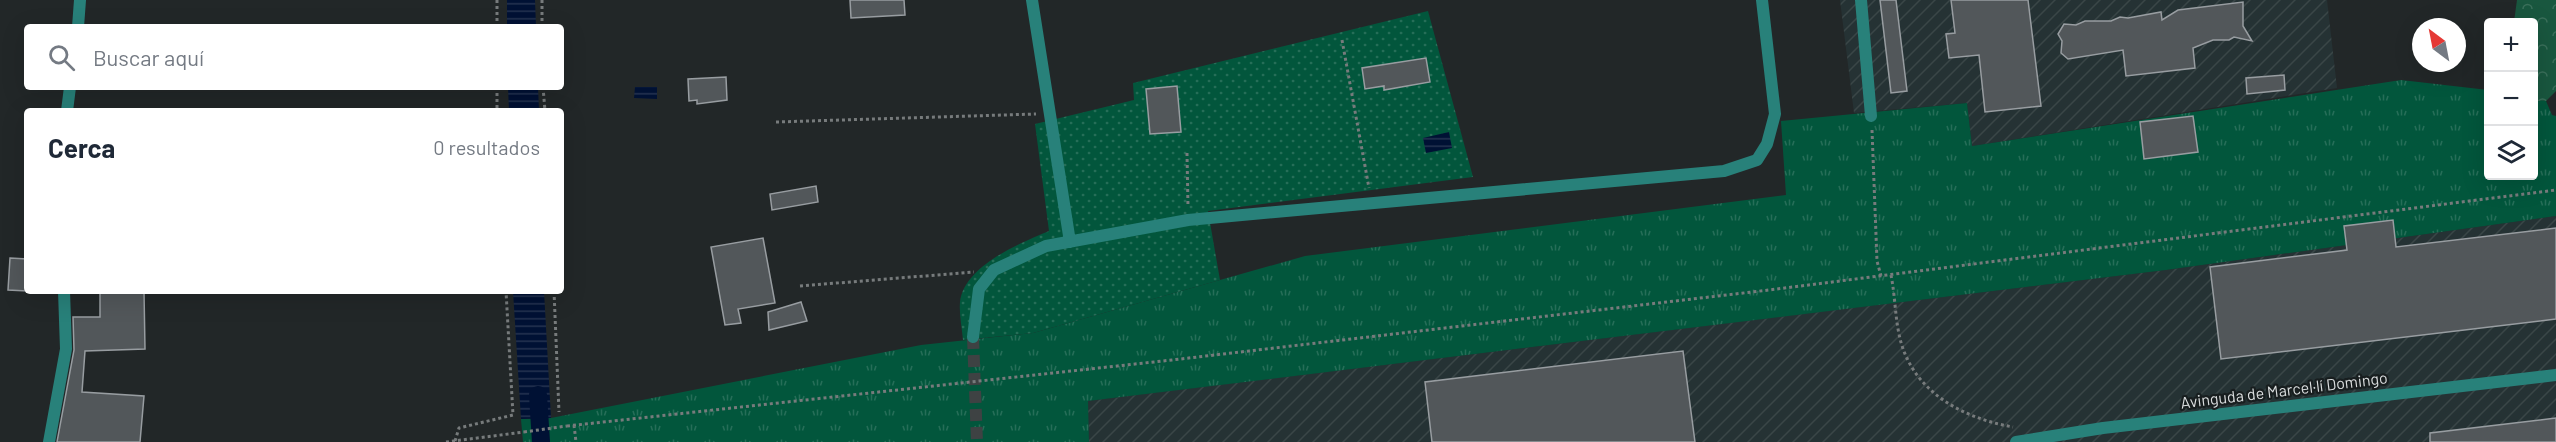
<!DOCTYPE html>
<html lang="es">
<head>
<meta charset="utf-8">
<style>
	:root { --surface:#fff; --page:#f6f6f7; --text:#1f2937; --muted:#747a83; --line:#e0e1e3 }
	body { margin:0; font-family:Barlow,sans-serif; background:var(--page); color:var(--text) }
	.controls { position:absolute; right:18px; top:18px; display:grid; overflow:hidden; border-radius:6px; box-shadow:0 6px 24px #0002 }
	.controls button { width:54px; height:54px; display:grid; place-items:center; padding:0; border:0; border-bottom:2px solid var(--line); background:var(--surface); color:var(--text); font:30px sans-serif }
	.compass { position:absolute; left:2412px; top:18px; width:54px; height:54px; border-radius:50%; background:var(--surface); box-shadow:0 6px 24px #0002; rotate:328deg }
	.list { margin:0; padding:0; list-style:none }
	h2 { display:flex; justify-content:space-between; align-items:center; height:78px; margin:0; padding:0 24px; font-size:26px }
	h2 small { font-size:20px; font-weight:400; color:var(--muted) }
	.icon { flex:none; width:33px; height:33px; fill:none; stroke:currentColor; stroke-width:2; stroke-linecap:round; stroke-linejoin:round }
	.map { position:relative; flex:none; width:2556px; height:442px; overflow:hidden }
	.search { position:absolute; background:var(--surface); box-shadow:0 6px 24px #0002; left:24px; top:24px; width:540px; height:66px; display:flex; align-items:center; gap:15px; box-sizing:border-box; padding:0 21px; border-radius:6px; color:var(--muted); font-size:22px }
	.panel { position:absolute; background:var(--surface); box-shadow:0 6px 24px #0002; left:24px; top:108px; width:540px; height:186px; border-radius:6px }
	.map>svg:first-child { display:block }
	.industrial { fill:url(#industrial-furrows) }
	.grass { fill:url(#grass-tufts) }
	.forest { fill:url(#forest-crowns) }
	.garden { fill:url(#garden-dots) }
	.water { fill:url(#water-rules) }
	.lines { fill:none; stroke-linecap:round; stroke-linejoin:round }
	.canal { stroke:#001134; stroke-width:18 }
	.building { fill:#52575a; stroke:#989da1; stroke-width:1.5 }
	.minor-tunnel { stroke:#3e4243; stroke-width:12; stroke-dasharray:12 6; stroke-linecap:butt }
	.path { stroke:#777b7c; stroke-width:3; stroke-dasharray:3 3; stroke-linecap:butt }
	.minor { stroke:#28817a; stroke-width:12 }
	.path-bridge { stroke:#777b7c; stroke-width:3; stroke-dasharray:3 3; stroke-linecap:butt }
	.labels { text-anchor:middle; stroke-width:4.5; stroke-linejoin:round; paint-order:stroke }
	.street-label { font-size:16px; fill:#dbdedf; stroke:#181e1f }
</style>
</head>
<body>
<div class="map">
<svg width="2556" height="442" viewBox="0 0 2556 442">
	<defs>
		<pattern id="industrial-furrows" width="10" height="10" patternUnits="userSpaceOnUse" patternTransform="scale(1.5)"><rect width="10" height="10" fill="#253234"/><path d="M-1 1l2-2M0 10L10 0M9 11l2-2" fill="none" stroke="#3a4647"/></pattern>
		<pattern id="grass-tufts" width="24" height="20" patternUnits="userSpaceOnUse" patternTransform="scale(1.5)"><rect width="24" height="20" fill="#02563c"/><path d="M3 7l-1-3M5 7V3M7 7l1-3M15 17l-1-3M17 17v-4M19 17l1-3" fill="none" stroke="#266e58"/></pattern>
		<pattern id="forest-crowns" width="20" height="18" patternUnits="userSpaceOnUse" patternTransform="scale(1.5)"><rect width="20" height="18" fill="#19573f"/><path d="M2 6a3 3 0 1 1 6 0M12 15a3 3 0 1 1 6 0" fill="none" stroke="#3a6f5a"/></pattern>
		<pattern id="garden-dots" width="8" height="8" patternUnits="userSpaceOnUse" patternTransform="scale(1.5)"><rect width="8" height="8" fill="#02563c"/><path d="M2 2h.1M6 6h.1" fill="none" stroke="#266e58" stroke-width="1.8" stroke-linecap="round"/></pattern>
		<pattern id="water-rules" width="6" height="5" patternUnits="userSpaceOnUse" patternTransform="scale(1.5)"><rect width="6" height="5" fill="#001134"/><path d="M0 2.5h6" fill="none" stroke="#253351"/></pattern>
	</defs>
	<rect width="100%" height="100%" fill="#222728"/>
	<!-- industrial -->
	<path class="industrial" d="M1840,0H2327L2337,88L1972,146L1967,103L1854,113Z
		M2556,216V442H1089L1087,401L2166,270Z"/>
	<!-- grass -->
	<path class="grass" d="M2401,80L2488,90V176H2534V101H2546L2552,115L2556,116V216L2166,270L1088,401L1089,442H523L521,419L551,418L921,345L1033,333L1305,256L1786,195L1781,121L1967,103L1972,146Z"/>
	<!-- forest -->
	<path class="forest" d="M2517,0H2556V91L2546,101H2534V22H2514Z"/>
	<!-- garden -->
	<path class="garden" d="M1428,11L1473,177L1208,211L1220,280L1033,333L963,340C962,328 959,315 960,302C964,266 1020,243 1049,231L1035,124L1134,100L1133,83Z"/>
	<!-- water -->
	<path class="water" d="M507,0H535L536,27H507Z
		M508,87H538L539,111H509Z
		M635,87H657V99L634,98Z
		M1449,132L1452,148L1426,153L1423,138Z
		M513,291H544L551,418L521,419Z"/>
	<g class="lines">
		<!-- canal -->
		<path class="canal" d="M538,395L541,442"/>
	</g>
	<!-- building -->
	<path class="building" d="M850,0H904L905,15L851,18Z
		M1880,0H1896L1907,91L1891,93Z
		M1951,0H2028L2041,106L1985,112L1979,55L1949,58L1946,34L1955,33Z
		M2243,2V26L2252,41L2234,37L2229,40H2213L2193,48L2195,68L2126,76L2123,50L2068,59L2061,53L2062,41L2058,34L2064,24L2076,25L2085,21H2111L2120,17L2128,18L2161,12L2162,20L2178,10Z
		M1426,58L1430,82L1384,90V86L1365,89L1362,68Z
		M2284,75L2285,90L2247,94L2246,78Z
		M726,77L727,100L697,104V100L689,101L688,79Z
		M1177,86L1181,132L1150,134L1146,89Z
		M2193,116L2198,152L2144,159L2140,122Z
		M816,186L818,202L772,210L770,194Z
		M2393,220L2396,247L2556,228V319L2221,359L2210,267L2347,250L2344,226Z
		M763,238L775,303L738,309L741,323L725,325L711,247Z
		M10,258L27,259V291L8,290Z
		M100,291H144L145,349L85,351L82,392L144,396L140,442H57L74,350L73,317H100Z
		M801,302L807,321L769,330L768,312Z
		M1683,351L1695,442H1432L1425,382Z
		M2556,418V442H2430V433Z"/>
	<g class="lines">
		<!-- minor-tunnel -->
		<path class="minor-tunnel" d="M973,337L977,442"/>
		<!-- path -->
		<path class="path" d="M497,0V27
			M542,0V27
			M1342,40L1369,188
			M497,87V111
			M543,87L545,111
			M776,122L1036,114
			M1872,130L1877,261L1881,276
			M1187,153L1188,207
			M1891,275C1895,295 1895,315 1899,334C1910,390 1961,418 2013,427
			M800,286L974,272
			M554,291L559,412
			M574,425L576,442
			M567,426L1172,360L1769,290L2556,190
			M455,441L459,428L513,415L506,291
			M446,442L524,432"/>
		<!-- minor -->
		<path class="minor" d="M1032,0L1070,242
			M1861,0L1871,116
			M78,27L80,0
			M67,111L70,87
			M973,337L979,289L994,270L1046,246L1188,220L1724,171L1757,160L1767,144L1775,114L1762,0
			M49,442L66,349L64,291
			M2016,442L2103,428L2556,375"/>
		<!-- path-bridge -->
		<path class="path-bridge" d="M524,432L567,426"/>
	</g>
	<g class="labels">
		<!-- street labels -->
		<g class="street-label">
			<text transform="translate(2284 390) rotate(-7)" y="6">Avinguda de Marcel·lí Domingo</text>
		</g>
	</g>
</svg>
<div class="controls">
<button>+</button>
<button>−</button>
<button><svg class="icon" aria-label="layers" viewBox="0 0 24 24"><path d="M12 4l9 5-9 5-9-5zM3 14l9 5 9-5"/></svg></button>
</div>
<svg class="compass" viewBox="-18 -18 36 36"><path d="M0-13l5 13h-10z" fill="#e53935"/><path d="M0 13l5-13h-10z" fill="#747a83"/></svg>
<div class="search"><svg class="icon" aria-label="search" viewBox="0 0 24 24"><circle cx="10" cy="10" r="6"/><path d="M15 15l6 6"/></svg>Buscar aquí</div>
<section class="panel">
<h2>Cerca<small>0 resultados</small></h2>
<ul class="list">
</ul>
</section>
</div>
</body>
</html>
